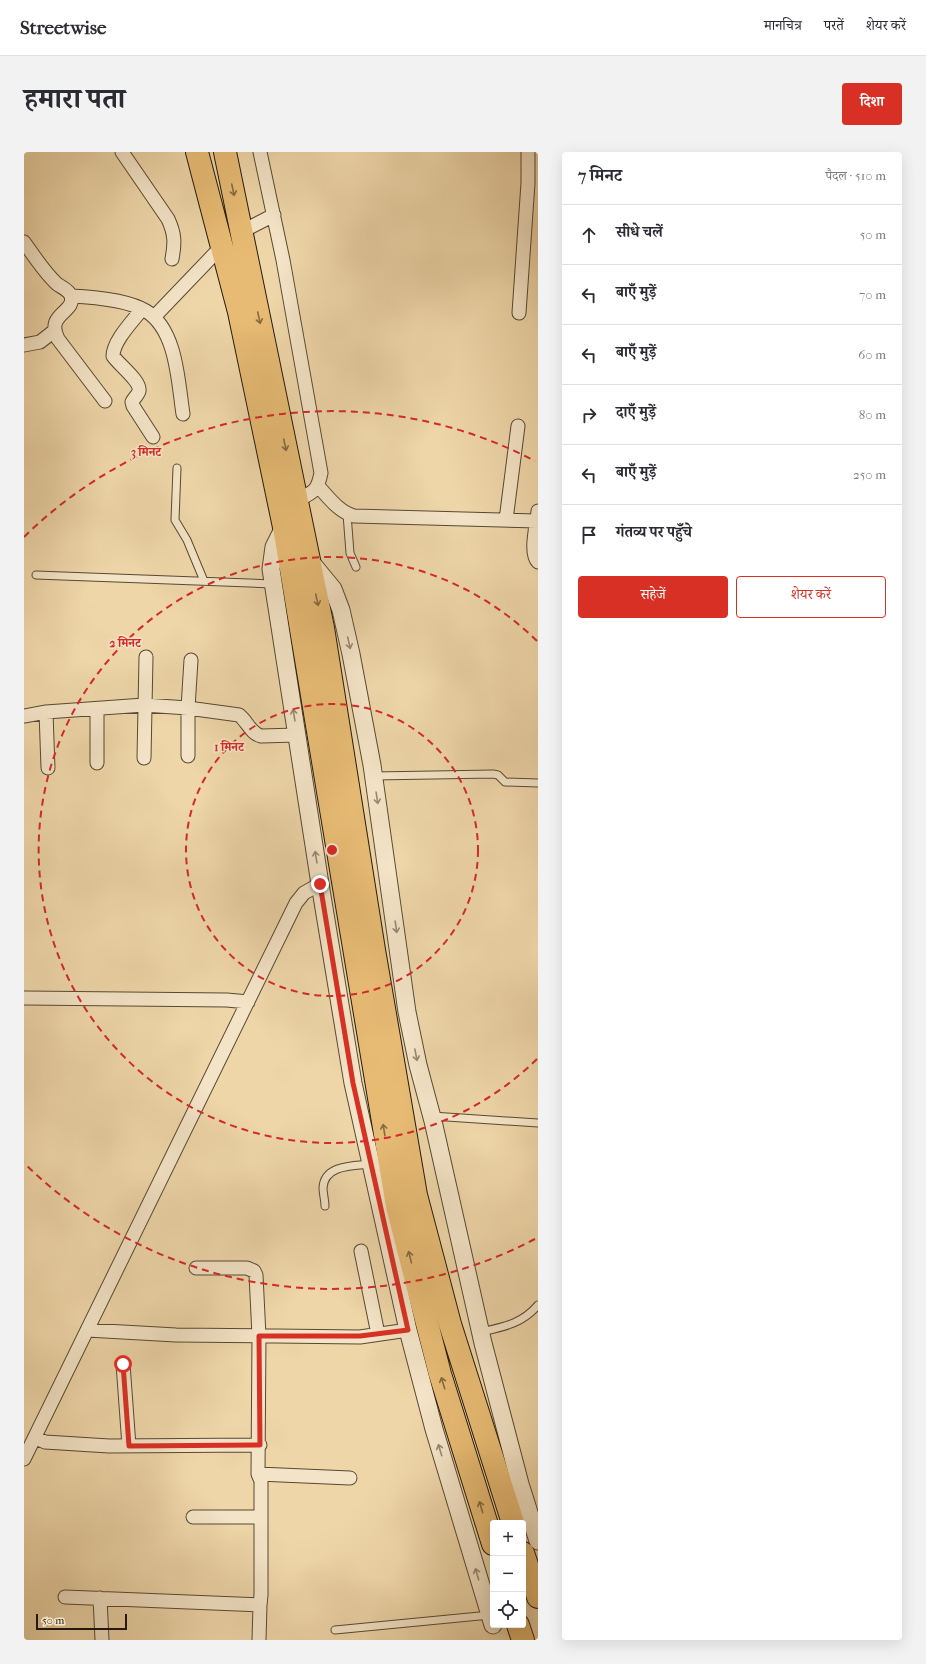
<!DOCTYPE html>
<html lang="hi">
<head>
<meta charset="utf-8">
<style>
	:root { --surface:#fff; --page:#f2f2f3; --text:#2b2b33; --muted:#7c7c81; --line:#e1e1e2; --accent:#d93025 }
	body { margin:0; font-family:"IM FELL French Canon","Noto Serif Devanagari",serif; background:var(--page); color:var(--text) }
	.controls { position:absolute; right:12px; bottom:12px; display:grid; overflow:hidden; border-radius:4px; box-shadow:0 4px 16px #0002 }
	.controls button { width:36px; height:36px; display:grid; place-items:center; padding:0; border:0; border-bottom:1px solid var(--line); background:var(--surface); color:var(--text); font:20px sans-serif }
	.scale { position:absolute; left:12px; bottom:10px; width:91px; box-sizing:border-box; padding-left:4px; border:2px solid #251a0b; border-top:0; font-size:11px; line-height:14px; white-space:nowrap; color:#251a0b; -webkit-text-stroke:3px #f4e4c7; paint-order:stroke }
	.stop { position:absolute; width:12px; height:12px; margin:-9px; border:3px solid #d93025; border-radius:50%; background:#fff }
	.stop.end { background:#d93025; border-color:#fff; box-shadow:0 1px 4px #0008 }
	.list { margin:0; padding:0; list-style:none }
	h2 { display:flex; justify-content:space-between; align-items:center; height:52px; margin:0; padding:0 16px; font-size:17px }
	h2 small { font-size:13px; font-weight:400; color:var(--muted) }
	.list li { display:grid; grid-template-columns:26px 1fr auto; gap:12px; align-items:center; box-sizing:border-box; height:60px; padding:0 16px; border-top:1px solid var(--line) }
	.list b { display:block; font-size:15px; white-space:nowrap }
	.list em { font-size:13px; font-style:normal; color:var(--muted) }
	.actions { display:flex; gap:8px; padding:12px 16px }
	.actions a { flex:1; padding:9px 0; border:1px solid var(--accent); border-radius:4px; text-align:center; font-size:14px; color:var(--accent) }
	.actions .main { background:var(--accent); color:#fff }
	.icon { flex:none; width:22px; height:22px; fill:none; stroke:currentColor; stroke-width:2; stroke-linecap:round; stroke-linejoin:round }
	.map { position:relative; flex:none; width:514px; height:1488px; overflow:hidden; border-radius:4px }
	header { display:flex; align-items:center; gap:24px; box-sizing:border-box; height:56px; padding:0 20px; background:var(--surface); border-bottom:1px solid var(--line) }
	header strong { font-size:19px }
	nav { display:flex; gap:22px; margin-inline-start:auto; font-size:14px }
	.intro { display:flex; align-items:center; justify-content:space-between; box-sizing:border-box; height:96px; padding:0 24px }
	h1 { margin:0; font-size:28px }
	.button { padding:10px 18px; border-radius:4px; background:var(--accent); color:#fff; font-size:14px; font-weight:700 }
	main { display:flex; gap:24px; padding:0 24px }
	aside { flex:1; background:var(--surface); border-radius:4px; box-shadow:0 4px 16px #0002 }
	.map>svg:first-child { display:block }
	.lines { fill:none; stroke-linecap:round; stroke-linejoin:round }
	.service-casing { stroke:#574932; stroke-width:9 }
	.minor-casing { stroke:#574932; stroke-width:15 }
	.tertiary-casing { stroke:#574932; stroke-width:19 }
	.trunk-casing { stroke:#251a0b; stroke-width:24 }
	.service { stroke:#f4e4c7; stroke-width:7 }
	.minor { stroke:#f4e4c7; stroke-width:13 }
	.tertiary { stroke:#f4e4c7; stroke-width:17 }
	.trunk { stroke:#e7bb74; stroke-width:22 }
	.oneway { stroke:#866a40 }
	.oneway2 { stroke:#978972 }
	.route { stroke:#d93025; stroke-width:5 }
	.ring { fill:none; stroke:#d62828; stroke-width:2; stroke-dasharray:7 5 }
	.centre { fill:#d62828; stroke:#f4e4c7; stroke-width:2 }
	.ring-label { font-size:12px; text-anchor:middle; font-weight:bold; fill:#d62828; stroke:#f4e4c7; stroke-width:3; stroke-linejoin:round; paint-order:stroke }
</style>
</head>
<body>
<header>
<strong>Streetwise</strong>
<nav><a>मानचित्र</a><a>परतें</a><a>शेयर करें</a></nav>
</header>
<div class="intro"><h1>हमारा पता</h1><a class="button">दिशा</a></div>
<main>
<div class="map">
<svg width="514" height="1488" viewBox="0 0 514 1488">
	<rect width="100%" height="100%" fill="#eed6a9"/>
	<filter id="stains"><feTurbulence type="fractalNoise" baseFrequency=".005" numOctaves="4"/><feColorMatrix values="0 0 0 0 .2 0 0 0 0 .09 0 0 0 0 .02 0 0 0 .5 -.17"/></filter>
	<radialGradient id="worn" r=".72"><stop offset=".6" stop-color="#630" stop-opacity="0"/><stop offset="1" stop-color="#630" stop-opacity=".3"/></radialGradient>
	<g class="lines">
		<defs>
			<path id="service" d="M153,316L151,368L163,388L180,429
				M323,362L326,401L332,415
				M12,423L249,432
				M350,624L469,622L474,623L481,630L514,631
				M408,964L514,971
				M301,1054C301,1048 299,1042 299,1036C300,1012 331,1014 347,1012
				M457,1180C479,1175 498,1172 514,1153
				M311,1478L466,1463"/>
			<path id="minor" d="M98,0L144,67C151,82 151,91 148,107
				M236,0L259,108L297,321C293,341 289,339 273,349
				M217,80L250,63
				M0,90C10,104 20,120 33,132C37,135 45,138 47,144C52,161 21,161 34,187L81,249
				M47,144C68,145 104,148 122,159C153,178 154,230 159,262
				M118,157C109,169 89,189 89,204C95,213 117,229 115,239C114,243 110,246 108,250L109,254L129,285
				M495,161L504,31V0
				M130,165L198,94
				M0,193L16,190L30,179
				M294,334C305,346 315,360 330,364L513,369
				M514,359C513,372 505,401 514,410
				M482,368L494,274
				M73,557V611
				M22,560L24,616
				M0,564L22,560L120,553L164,556L215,563C224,570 226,581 237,584L273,583
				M164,604V556L167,508
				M120,606L122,505
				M0,846L203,848L224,850
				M337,1099L354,1182
				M172,1116H223L230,1119L232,1123L235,1184L234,1322L237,1329V1443L236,1453L235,1488
				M63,1178L152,1183L336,1185L384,1178
				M99,1212L105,1294
				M12,1286L21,1290L85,1294L236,1293
				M0,1307L272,751L280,741L296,732
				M234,1322L326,1326
				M169,1365H237
				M41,1445L236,1453
				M76,1446L78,1488"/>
			<path id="tertiary" d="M260,375L250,395L247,417L296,732L329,931L384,1178L410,1277L469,1473
				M286,409L309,437L317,458L327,502L348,613L383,860L394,913L409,969L459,1191L496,1332L514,1389"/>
			<path id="trunk" d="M173,0L215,160L260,375L373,1054L416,1222L469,1392
				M201,0L299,476L350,798L392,1043L426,1172L489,1371
				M499,1401L514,1445
				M494,1473L499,1488"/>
		</defs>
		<!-- service casing -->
		<use href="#service" class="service-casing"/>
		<!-- minor casing -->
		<use href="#minor" class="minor-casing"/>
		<!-- tertiary casing -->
		<use href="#tertiary" class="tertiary-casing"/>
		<!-- trunk casing -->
		<use href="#trunk" class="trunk-casing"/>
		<!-- service -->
		<use href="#service" class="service"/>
		<!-- minor -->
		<use href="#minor" class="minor"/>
		<!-- tertiary -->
		<use href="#tertiary" class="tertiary"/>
		<!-- trunk -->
		<use href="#trunk" class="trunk"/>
	</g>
	<!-- one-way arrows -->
	<defs><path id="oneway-shaft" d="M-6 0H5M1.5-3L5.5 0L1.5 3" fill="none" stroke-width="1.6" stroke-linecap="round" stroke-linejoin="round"/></defs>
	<g class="oneway">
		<use href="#oneway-shaft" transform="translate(209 38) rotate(78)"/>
		<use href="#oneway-shaft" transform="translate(235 166) rotate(78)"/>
		<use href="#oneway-shaft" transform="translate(261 293) rotate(78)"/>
		<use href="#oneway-shaft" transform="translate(293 448) rotate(78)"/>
		<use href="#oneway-shaft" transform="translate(360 978) rotate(-99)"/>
		<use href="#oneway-shaft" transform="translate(386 1105) rotate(-104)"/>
		<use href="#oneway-shaft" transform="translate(419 1231) rotate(-107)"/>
		<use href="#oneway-shaft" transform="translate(457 1355) rotate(-107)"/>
	</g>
	<g class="oneway2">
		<use href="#oneway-shaft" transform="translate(325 491) rotate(77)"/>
		<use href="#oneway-shaft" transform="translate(270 563) rotate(-99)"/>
		<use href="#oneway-shaft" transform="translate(353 646) rotate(81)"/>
		<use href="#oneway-shaft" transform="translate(292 705) rotate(-99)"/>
		<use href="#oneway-shaft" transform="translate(372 775) rotate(82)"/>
		<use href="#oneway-shaft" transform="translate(392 903) rotate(79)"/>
		<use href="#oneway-shaft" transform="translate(416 1298) rotate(-107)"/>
		<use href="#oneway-shaft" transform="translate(453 1422) rotate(-106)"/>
	</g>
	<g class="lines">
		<!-- route -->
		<path class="route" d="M99,1212L105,1294L236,1293L235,1184H336L384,1178L329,931L296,732"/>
	</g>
	<!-- distance rings -->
	<g class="ring">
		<circle cx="308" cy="698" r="146"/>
		<path d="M513 907A293 293 0 1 1 513 489"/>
		<path d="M511 1087A439 439 0 0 1 0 1011M0 385A439 439 0 0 1 511 309"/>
	</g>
	<circle cx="308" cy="698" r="6" class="centre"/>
	<g class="ring-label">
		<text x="122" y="304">3 मिनट</text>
		<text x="101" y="495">2 मिनट</text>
		<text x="205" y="599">1 मिनट</text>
	</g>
	<rect width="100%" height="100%" filter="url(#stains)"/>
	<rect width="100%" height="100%" fill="url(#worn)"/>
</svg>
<div class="controls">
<button>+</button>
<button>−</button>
<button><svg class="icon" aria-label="locate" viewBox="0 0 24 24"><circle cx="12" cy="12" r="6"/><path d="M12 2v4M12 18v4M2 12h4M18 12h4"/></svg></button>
</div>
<div class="scale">50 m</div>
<div class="stop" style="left:99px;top:1212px"></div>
<div class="stop end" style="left:296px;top:732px"></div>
</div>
<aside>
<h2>7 मिनट<small>पैदल · 510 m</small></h2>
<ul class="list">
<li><svg class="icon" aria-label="ahead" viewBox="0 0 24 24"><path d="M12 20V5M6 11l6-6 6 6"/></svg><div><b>सीधे चलें</b></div><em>50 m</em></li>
<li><svg class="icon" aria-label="left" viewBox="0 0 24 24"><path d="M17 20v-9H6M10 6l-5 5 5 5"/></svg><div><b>बाएँ मुड़ें</b></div><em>70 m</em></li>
<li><svg class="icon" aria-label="left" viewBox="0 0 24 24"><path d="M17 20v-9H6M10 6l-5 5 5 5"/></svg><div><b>बाएँ मुड़ें</b></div><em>60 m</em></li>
<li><svg class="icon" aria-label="right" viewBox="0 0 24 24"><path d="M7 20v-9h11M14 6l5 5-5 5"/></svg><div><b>दाएँ मुड़ें</b></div><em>80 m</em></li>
<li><svg class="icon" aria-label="left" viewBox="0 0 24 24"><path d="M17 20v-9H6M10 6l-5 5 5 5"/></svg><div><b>बाएँ मुड़ें</b></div><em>250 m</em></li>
<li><svg class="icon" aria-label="arrive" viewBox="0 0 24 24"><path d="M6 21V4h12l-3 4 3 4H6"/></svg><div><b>गंतव्य पर पहुँचे</b></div></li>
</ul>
<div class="actions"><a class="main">सहेजें</a><a>शेयर करें</a></div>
</aside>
</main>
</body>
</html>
